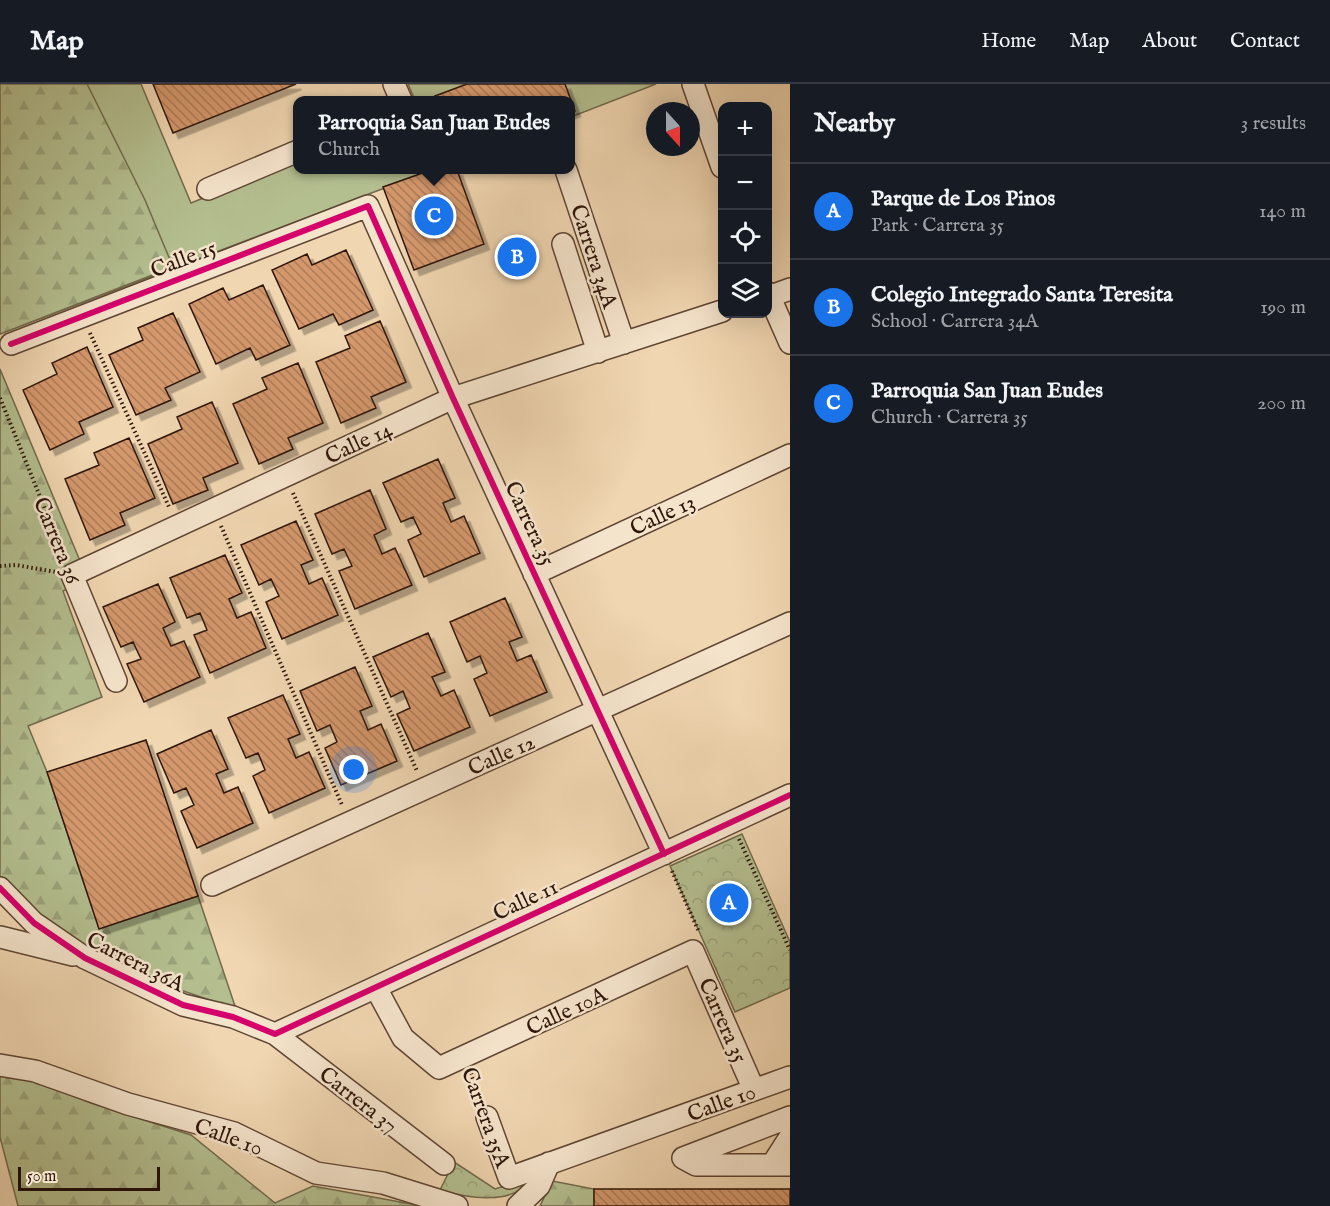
<!DOCTYPE html>
<html lang="en">
<head>
<meta charset="utf-8">
<style>
	:root { --surface:#171b24; --page:#20242c; --text:#f1f3f6; --muted:#9ea1a6; --line:#363941; --accent:#1a73e8 }
	body { margin:0; font-family:"IM FELL English",serif; background:var(--page); color:var(--text) }
	.controls { position:absolute; right:18px; top:18px; display:grid; overflow:hidden; border-radius:12px; box-shadow:0 6px 24px #0002 }
	.controls button { width:54px; height:54px; display:grid; place-items:center; padding:0; border:0; border-bottom:2px solid var(--line); background:var(--surface); color:var(--text); font:30px sans-serif }
	.compass { position:absolute; left:646px; top:18px; width:54px; height:54px; border-radius:50%; background:var(--surface); box-shadow:0 6px 24px #0002; rotate:159deg }
	.scale { position:absolute; left:18px; bottom:15px; width:142px; box-sizing:border-box; padding-left:6px; border:3px solid #2e1509; border-top:0; font-size:16px; line-height:21px; white-space:nowrap; color:#2e1509; -webkit-text-stroke:4px #f5e4cc; paint-order:stroke }
	.you { position:absolute; left:354px; top:686px; width:21px; height:21px; margin:-15px; border:4px solid #fff; border-radius:50%; background:#1a73e8; box-shadow:0 0 0 9px #1a73e833 }
	.badge { display:grid; place-items:center; width:39px; height:39px; border-radius:50%; background:var(--accent); color:#fff; font-size:20px; font-weight:700 }
	.pin { position:absolute; translate:-50% -50%; border:3px solid #fff; box-shadow:0 2px 6px #0006 }
	.popup { position:absolute; left:293px; top:12px; width:282px; height:78px; box-sizing:border-box; display:grid; place-content:center; border-radius:12px; background:var(--surface); filter:drop-shadow(0 2px 4px #0005); font-size:20px; white-space:nowrap; color:var(--muted) }
	.popup b { font-size:22px; color:var(--text) }
	.popup::after { content:''; position:absolute; left:50%; top:100%; margin-left:-12px; border:12px solid transparent; border-top-color:var(--surface) }
	.list { margin:0; padding:0; list-style:none }
	h2 { display:flex; justify-content:space-between; align-items:center; height:78px; margin:0; padding:0 24px; font-size:26px }
	h2 small { font-size:20px; font-weight:400; color:var(--muted) }
	.list li { display:grid; grid-template-columns:39px 1fr auto; gap:18px; align-items:center; box-sizing:border-box; height:96px; padding:0 24px; border-top:2px solid var(--line) }
	.list b { display:block; font-size:22px; white-space:nowrap }
	.list p { margin:0; font-size:20px; white-space:nowrap; color:var(--muted) }
	.list em { font-size:20px; font-style:normal; color:var(--muted) }
	.icon { flex:none; width:33px; height:33px; fill:none; stroke:currentColor; stroke-width:2; stroke-linecap:round; stroke-linejoin:round }
	.map { position:relative; flex:none; width:790px; height:1122px; overflow:hidden }
	header { display:flex; align-items:center; gap:36px; box-sizing:border-box; height:84px; padding:0 30px; background:var(--surface); border-bottom:2px solid var(--line) }
	header strong { font-size:28px }
	nav { display:flex; gap:33px; margin-inline-start:auto; font-size:21px }
	main { display:flex }
	aside { flex:1; background:var(--surface) }
	.map>svg:first-child { display:block }
	.grass { fill:#b4bf90; stroke:#716a4c; stroke-width:1.5 }
	.forest { fill:url(#forest-firs); stroke:#716a4c; stroke-width:1.5 }
	.park { fill:url(#park-crowns); stroke:#716a4c; stroke-width:1.5 }
	.building { fill:url(#building-back-hatch); stroke:#2e1509; stroke-width:1.5; filter:url(#shadow) }
	.lines { fill:none; stroke-linecap:round; stroke-linejoin:round }
	.minor-casing { stroke:#5e4533; stroke-width:24 }
	.path { stroke:#2e1509; stroke-width:4; stroke-dasharray:1.5 3; stroke-linecap:butt }
	.minor { stroke:#f5e4cc; stroke-width:21 }
	.cycleway-casing { stroke:#f5e4cc; stroke-width:10 }
	.cycleway { stroke:#d6006c; stroke-width:6 }
	.labels { text-anchor:middle; stroke-width:5; stroke-linejoin:round; paint-order:stroke }
	.street-label { font-size:22px; fill:#2e1509; stroke:#f5e4cc }
</style>
</head>
<body>
<header>
<strong>Map</strong>
<nav><a>Home</a><a>Map</a><a>About</a><a>Contact</a></nav>
</header>
<main>
<div class="map">
<svg width="790" height="1122" viewBox="0 0 790 1122">
	<defs>
		<pattern id="forest-firs" width="22" height="20" patternUnits="userSpaceOnUse" patternTransform="scale(1.5)"><rect width="22" height="20" fill="#b4bf90"/><path d="M5 1l3.5 6h-7zM16 11l3.5 6h-7z" fill="#9ba37b"/></pattern>
		<pattern id="park-crowns" width="20" height="18" patternUnits="userSpaceOnUse" patternTransform="scale(1.5)"><rect width="20" height="18" fill="#b4bf90"/><path d="M2 6a3 3 0 1 1 6 0M12 15a3 3 0 1 1 6 0" fill="none" stroke="#9ba37b"/></pattern>
		<pattern id="building-back-hatch" width="6" height="6" patternUnits="userSpaceOnUse" patternTransform="scale(1.5)"><rect width="6" height="6" fill="#d5986d"/><path d="M-1 5l2 2M0 0l6 6M5-1l2 2" fill="none" stroke="#ad7b58"/></pattern>
		<filter id="shadow"><feDropShadow dx="5.5" dy="5.5" stdDeviation="0" flood-color="#0004"/></filter>
	</defs>
	<rect width="100%" height="100%" fill="#f0d6b1"/>
	<filter id="stains"><feTurbulence type="fractalNoise" baseFrequency=".00333" numOctaves="4"/><feColorMatrix values="0 0 0 0 .2 0 0 0 0 .09 0 0 0 0 .02 0 0 0 .5 -.17"/></filter>
	<radialGradient id="worn" r=".72"><stop offset=".6" stop-color="#630" stop-opacity="0"/><stop offset="1" stop-color="#630" stop-opacity=".3"/></radialGradient>
	<!-- grass -->
	<path class="grass" d="M0,0H141L191,119L297,76L298,86H432L0,250Z
		M408,0H656L571,33L570,16H415Z"/>
	<!-- forest -->
	<path class="forest" d="M0,0H87L145,116L173,183L0,250Z
		M0,285L88,496L63,507L102,613L28,642L47,688L99,844L198,812L236,925L157,898L37,837L0,797Z
		M0,990L28,994L91,1019L191,1051L275,1119L313,1102L422,1122H18L0,1053Z
		M552,1097L594,1105V1122H540Z"/>
	<!-- park -->
	<path class="park" d="M742,750L790,858V904L735,928L670,782Z
		M454,1078L495,1105L528,1095C517,1122 467,1114 440,1106Z"/>
	<!-- building -->
	<path class="building" d="M153,0H296L173,49Z
		M467,0H565L575,27L570,29V16H437L435,12Z
		M431,86H457L484,160L414,186L383,103Z
		M346,166L373,226L339,241L333,230L299,245L272,186L307,170L312,181Z
		M263,201L290,261L256,276L250,264L216,280L189,220L223,204L229,216Z
		M173,229L200,288L165,304L171,316L136,331L109,271L143,256L138,244Z
		M380,237L406,298L371,313L376,324L341,339L316,278L350,264L345,252Z
		M87,263L113,323L79,338L84,350L50,366L23,306L57,290L52,279Z
		M298,279L323,339L288,354L293,365L259,380L233,320L267,305L262,294Z
		M212,318L238,379L203,394L208,406L173,420L148,360L182,345L177,333Z
		M129,354L155,414L120,429L125,441L90,456L65,395L99,381L94,369Z
		M438,375L455,414L443,419L451,438L464,432L480,469L424,493L408,456L421,450L413,433L401,438L383,399Z
		M370,406L386,445L374,451L382,470L395,464L412,501L355,525L339,487L352,482L344,465L332,470L315,430Z
		M296,437L313,476L301,481L309,500L322,494L338,531L282,555L266,518L279,512L271,495L259,501L241,461Z
		M225,471L242,509L229,515L237,534L251,528L266,564L210,589L194,551L207,546L200,529L187,534L170,494Z
		M158,500L175,538L163,544L171,562L184,557L200,593L144,618L127,580L141,575L133,558L121,563L103,523Z
		M505,514L522,553L509,558L517,577L531,571L547,608L490,632L474,595L487,589L480,572L467,578L450,538Z
		M428,549L445,588L432,593L441,612L454,606L470,643L414,667L397,630L410,624L403,607L391,613L373,573Z
		M355,583L372,622L360,627L368,646L381,640L397,677L341,701L325,664L337,658L330,641L317,647L300,607Z
		M283,611L300,650L288,655L296,674L309,668L325,704L269,729L253,692L265,686L258,669L246,674L228,634Z
		M211,646L228,685L216,690L224,709L238,703L253,739L197,764L181,727L194,721L186,704L174,709L157,670Z
		M146,656L198,812L99,845L47,688Z
		M594,1105H790V1122H594Z"/>
	<g class="lines">
		<defs>
			<path id="minor" d="M394,0L401,16
				M693,0L722,83
				M566,86L624,259
				M208,105L298,67
				M563,160L598,268
				M768,209L790,259
				M768,213L790,205
				M11,260L368,122L453,314L664,770
				M534,490L790,371
				M116,597L72,491L453,314L722,227
				M212,801L790,539
				M0,804L34,839L85,874L183,921L233,933L275,950L444,1080
				M0,853L73,871
				M376,904L403,954L439,984L693,867L754,1006
				M275,950L790,711
				M0,981L35,987L128,1020L234,1049L316,1089L383,1099L457,1122
				M487,1033L509,1094L790,993
				M790,1033L683,1074L696,1081H790
				M772,1081L790,1053
				M518,1122L539,1102L549,1079"/>
		</defs>
		<!-- minor casing -->
		<use href="#minor" class="minor-casing"/>
		<!-- path -->
		<path class="path" d="M90,249L170,425
			M0,314L65,474
			M293,409L417,687
			M221,442L342,721
			M0,482L16,481L56,488
			M739,755L790,866
			M672,787L699,848
			M471,989L480,1016"/>
		<!-- minor -->
		<use href="#minor" class="minor"/>
		<defs>
			<path id="cycleway" d="M11,260L368,122L453,314L664,770
				M0,804L34,839L85,874L183,921L233,933L275,950L790,711"/>
		</defs>
		<!-- cycleway casing -->
		<use href="#cycleway" class="cycleway-casing"/>
		<!-- cycleway -->
		<use href="#cycleway" class="cycleway"/>
	</g>
	<g class="labels">
		<!-- street labels -->
		<g class="street-label">
			<text transform="translate(595 172) rotate(72)" y="8">Carrera 34A</text>
			<text transform="translate(183 174) rotate(-21)" y="8">Calle 15</text>
			<text transform="translate(358 358) rotate(-25)" y="8">Calle 14</text>
			<text transform="translate(662 430) rotate(-25)" y="8">Calle 13</text>
			<text transform="translate(531 439) rotate(65)" y="8">Carrera 35</text>
			<text transform="translate(58 456) rotate(68)" y="8">Carrera 36</text>
			<text transform="translate(501 670) rotate(-24)" y="8">Calle 12</text>
			<text transform="translate(525 815) rotate(-25)" y="8">Calle 11</text>
			<text transform="translate(136 877) rotate(27)" y="8">Carrera 36A</text>
			<text transform="translate(566 926) rotate(-25)" y="8">Calle 10A</text>
			<text transform="translate(724 936) rotate(66)" y="8">Carrera 35</text>
			<text transform="translate(359 1015) rotate(38)" y="8">Carrera 37</text>
			<text transform="translate(721 1018) rotate(-20)" y="8">Calle 10</text>
			<text transform="translate(487 1033) rotate(70)" y="8">Carrera 35A</text>
			<text transform="translate(229 1052) rotate(20)" y="8">Calle 10</text>
		</g>
	</g>
	<rect width="100%" height="100%" filter="url(#stains)"/>
	<rect width="100%" height="100%" fill="url(#worn)"/>
</svg>
<div class="controls">
<button>+</button>
<button>−</button>
<button><svg class="icon" aria-label="locate" viewBox="0 0 24 24"><circle cx="12" cy="12" r="6"/><path d="M12 2v4M12 18v4M2 12h4M18 12h4"/></svg></button>
<button><svg class="icon" aria-label="layers" viewBox="0 0 24 24"><path d="M12 4l9 5-9 5-9-5zM3 14l9 5 9-5"/></svg></button>
</div>
<svg class="compass" viewBox="-18 -18 36 36"><path d="M0-13l5 13h-10z" fill="#e53935"/><path d="M0 13l5-13h-10z" fill="#9ea1a6"/></svg>
<div class="scale">50 m</div>
<div class="you"></div>
<div class="pin badge" style="left:729px;top:819px">A</div>
<div class="pin badge" style="left:517px;top:173px">B</div>
<div class="pin badge" style="left:434px;top:132px">C</div>
<div class="popup"><b>Parroquia San Juan Eudes</b>Church</div>
</div>
<aside>
<h2>Nearby<small>3 results</small></h2>
<ul class="list">
<li><span class="badge">A</span><div><b>Parque de Los Pinos</b><p>Park · Carrera 35</p></div><em>140 m</em></li>
<li><span class="badge">B</span><div><b>Colegio Integrado Santa Teresita</b><p>School · Carrera 34A</p></div><em>190 m</em></li>
<li><span class="badge">C</span><div><b>Parroquia San Juan Eudes</b><p>Church · Carrera 35</p></div><em>200 m</em></li>
</ul>
</aside>
</main>
</body>
</html>
